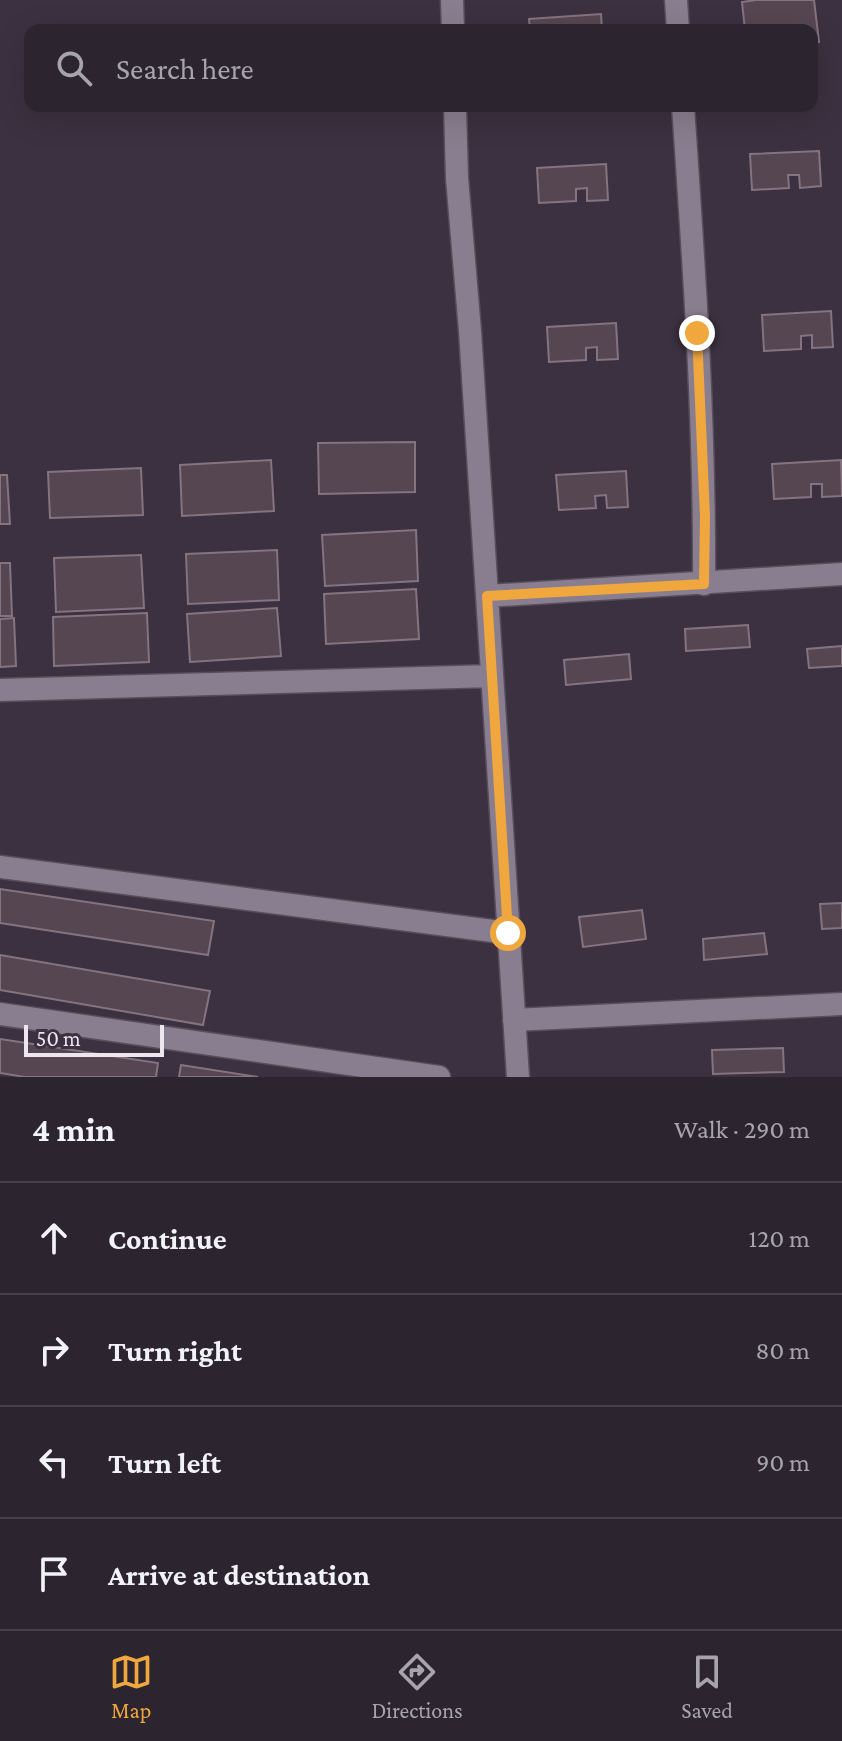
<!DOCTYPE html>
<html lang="en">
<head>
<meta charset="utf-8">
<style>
	:root { --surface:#2c2530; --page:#342d38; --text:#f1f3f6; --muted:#a6a5ab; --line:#48424c; --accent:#f0a73e }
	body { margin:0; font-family:"Crimson Pro",serif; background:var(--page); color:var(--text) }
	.scale { position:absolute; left:24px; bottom:20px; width:140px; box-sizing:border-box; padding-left:8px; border:4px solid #ece6ef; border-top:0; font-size:22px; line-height:28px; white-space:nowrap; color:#ece6ef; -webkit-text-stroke:6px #3b3140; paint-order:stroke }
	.stop { position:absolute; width:24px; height:24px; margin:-18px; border:6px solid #f0a73e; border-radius:50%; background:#fff }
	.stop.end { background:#f0a73e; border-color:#fff; box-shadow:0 2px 8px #0008 }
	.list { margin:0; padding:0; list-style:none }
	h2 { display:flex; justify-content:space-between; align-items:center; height:104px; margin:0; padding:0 32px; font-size:34px }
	h2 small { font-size:26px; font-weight:400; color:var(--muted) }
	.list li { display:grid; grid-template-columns:52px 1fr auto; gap:24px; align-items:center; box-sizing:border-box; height:112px; padding:0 32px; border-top:2px solid var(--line) }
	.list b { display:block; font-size:30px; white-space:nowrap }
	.list em { font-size:26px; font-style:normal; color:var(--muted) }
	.icon { flex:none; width:44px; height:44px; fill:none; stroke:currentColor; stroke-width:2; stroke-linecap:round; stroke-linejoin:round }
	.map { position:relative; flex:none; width:842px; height:1077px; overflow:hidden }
	.search { position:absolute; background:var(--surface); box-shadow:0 8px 32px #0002; left:24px; right:24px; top:24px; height:88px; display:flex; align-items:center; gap:20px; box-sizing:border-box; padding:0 28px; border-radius:16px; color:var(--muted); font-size:30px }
	.sheet { height:552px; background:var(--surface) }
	nav { display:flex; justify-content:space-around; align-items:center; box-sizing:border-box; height:112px; border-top:2px solid var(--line); background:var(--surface); font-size:22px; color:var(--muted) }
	nav a { display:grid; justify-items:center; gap:4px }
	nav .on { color:var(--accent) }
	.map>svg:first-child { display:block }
	.building { fill:#564651; stroke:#85737f; stroke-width:2 }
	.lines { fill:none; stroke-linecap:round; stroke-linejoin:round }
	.minor-casing { stroke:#574e5a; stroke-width:25 }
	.minor { stroke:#897e8f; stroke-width:22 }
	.route { stroke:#f0a73e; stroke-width:10 }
</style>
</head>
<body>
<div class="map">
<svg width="842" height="1077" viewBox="0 0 842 1077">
	<rect width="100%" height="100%" fill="#3b3140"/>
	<!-- building -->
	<path class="building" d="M756,0H814L819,42L812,43V30H745L742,2Z
		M601,14L602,30H530L529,19Z
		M819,151L821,186L800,188L799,175H788L789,188L752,190L750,154Z
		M606,164L608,200L587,201V188L576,189V201L539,203L537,168Z
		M831,311L833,347L812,348V335L801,336V349L764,351L762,315Z
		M616,323L618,359L597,360V347L586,348V360L549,362L547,327Z
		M415,442V492L319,494L318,443Z
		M271,460L274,511L182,516L180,465Z
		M841,460L842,496L822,497V484H811V497L774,499L772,464Z
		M141,468L143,515L50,518L48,472Z
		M626,471L628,507L607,508L606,495L595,496L596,508L559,510L556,475Z
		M0,475H7L10,524H0Z
		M416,530L418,581L325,586L322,535Z
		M277,550L279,600L188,604L186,554Z
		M141,555L144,608L56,612L54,558Z
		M0,563H10L12,616H0Z
		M416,589L419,639L326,644L324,594Z
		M277,608L281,656L190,662L187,614Z
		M147,613L149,662L54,666L53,617Z
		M14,618L16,666L0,667V619Z
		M748,625L750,647L686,651L685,629Z
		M842,646V666L809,668L807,649Z
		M629,654L631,679L566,685L564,660Z
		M0,889L214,921L208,955L0,923Z
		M842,903V928L822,929L820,904Z
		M642,910L646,939L583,947L579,917Z
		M764,933L767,954L704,960L703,939Z
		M0,955L210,991L203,1025L0,990Z
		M0,1039L158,1063L156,1077H25L0,1073Z
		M783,1048L784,1072L713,1074L712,1050Z
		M181,1065L258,1077H179Z"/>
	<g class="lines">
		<defs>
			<path id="minor" d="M452,0L453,30
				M676,0L678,30
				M455,106L457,178L470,331L518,1077
				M683,106C694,265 705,424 704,584
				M487,596L842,574
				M0,690L492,676
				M0,867L508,933
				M0,1014L439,1077
				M514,1020L842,1004"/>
		</defs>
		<!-- minor casing -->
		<use href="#minor" class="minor-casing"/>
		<!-- minor -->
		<use href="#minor" class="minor"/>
	</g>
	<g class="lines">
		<!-- route -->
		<path class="route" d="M508,933L487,596L704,584L705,516L697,333"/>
	</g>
</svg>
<div class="scale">50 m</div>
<div class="stop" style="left:508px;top:933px"></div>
<div class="stop end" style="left:697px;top:333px"></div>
<div class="search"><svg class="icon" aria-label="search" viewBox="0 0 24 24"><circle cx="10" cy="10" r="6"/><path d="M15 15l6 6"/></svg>Search here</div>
</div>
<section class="sheet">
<h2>4 min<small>Walk · 290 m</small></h2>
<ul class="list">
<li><svg class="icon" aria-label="ahead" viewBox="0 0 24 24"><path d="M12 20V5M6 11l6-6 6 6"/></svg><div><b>Continue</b></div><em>120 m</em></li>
<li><svg class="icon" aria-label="right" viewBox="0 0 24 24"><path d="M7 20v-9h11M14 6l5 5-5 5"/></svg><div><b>Turn right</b></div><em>80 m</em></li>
<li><svg class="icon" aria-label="left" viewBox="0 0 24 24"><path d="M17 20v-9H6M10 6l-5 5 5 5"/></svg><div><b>Turn left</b></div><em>90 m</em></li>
<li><svg class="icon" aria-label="arrive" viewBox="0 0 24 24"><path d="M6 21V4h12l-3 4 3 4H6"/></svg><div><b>Arrive at destination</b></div></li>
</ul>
</section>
<nav>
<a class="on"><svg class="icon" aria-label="map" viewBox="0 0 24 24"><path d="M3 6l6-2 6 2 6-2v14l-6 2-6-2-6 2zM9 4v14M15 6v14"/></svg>Map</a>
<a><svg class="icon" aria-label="directions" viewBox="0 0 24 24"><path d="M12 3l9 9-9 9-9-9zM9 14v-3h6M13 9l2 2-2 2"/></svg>Directions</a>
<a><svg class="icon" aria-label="saved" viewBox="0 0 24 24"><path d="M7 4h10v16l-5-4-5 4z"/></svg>Saved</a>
</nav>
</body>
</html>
